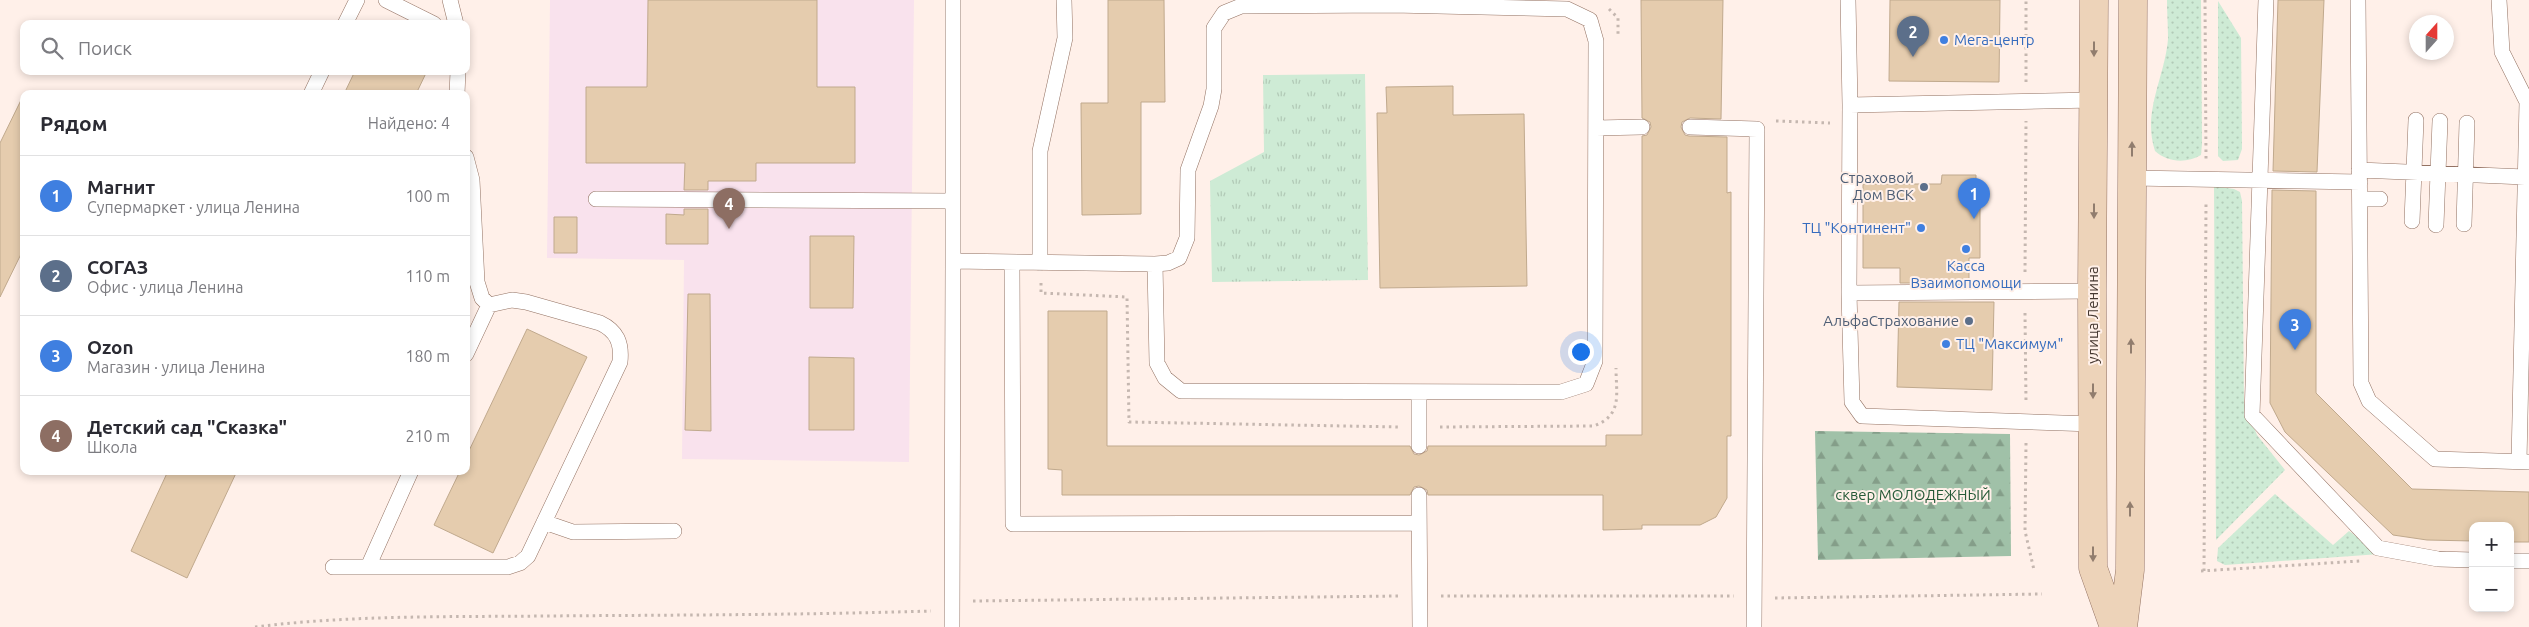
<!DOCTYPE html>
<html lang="ru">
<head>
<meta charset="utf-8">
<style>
	:root { --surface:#fff; --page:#f2f2f3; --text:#2b2b33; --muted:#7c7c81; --line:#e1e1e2; --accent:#2b781f }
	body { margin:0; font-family:Ubuntu,sans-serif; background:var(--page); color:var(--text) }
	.controls { position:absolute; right:15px; bottom:15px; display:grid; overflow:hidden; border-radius:10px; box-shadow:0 2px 8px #0003 }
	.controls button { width:45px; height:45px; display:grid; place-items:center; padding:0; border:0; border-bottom:1px solid var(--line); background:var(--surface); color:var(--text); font:25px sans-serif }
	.compass { position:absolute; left:2409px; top:15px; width:45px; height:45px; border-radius:50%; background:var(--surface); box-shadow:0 2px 8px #0003; rotate:21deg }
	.you { position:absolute; left:1580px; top:351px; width:18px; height:18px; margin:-12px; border:4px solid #fff; border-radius:50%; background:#1a73e8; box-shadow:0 0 0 8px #1a73e833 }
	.badge { display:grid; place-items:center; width:32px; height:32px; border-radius:50%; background:var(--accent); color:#fff; font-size:16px; font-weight:700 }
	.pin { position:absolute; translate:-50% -41px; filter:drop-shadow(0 1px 2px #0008) }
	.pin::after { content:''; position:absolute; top:26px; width:18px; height:15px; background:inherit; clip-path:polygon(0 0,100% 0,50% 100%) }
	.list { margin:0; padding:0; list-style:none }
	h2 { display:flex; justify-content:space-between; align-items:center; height:65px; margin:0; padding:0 20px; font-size:21px }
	h2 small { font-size:16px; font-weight:400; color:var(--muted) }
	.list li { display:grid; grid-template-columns:32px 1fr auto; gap:15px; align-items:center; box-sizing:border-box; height:80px; padding:0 20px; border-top:1px solid var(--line) }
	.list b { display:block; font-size:19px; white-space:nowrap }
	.list p { margin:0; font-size:16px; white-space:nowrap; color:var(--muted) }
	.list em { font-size:16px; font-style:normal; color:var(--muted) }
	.icon { flex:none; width:28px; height:28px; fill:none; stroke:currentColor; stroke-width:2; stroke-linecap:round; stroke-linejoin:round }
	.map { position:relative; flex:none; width:2529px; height:627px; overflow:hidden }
	.search { position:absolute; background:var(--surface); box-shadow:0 2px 8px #0003; left:20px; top:20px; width:450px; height:55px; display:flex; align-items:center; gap:12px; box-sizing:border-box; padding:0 18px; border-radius:10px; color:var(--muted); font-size:19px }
	.panel { position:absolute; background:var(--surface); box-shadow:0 2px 8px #0003; left:20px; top:90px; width:450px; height:385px; border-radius:10px }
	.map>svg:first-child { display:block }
	.education { fill:#f9e2ed }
	.grass { fill:url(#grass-dots) }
	.forest { fill:url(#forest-firs) }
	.park { fill:url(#park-tufts) }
	.building { fill:#e5ccae; stroke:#c0a98d }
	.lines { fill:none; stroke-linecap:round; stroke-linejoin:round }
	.lane-casing { stroke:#937263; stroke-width:16 }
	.secondary-casing { stroke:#937263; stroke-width:29 }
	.path { stroke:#c5b7b0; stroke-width:3; stroke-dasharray:2.5 4; stroke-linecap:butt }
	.lane { stroke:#fff; stroke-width:15 }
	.secondary { stroke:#edd3b9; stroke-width:28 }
	.oneway { fill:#917d6e }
	.shop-dot { fill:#3f7fe0; stroke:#fff0e9; stroke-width:2 }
	.service-dot { fill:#5c6f8a; stroke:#fff0e9; stroke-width:2 }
	.labels { text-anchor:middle; stroke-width:4; stroke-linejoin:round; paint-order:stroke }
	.shop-label { font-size:15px; fill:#366cbe; stroke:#fff0e9; text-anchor:start }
	.service-label { font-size:15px; fill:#4e5e75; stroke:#fff0e9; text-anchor:end }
	.street-label { font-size:15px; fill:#453730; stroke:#fff0e9 }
	.park-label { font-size:15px; fill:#265a38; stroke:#fff0e9 }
</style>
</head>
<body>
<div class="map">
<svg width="2529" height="627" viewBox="0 0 2529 627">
	<defs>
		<pattern id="grass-dots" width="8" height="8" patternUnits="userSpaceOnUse" patternTransform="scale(1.25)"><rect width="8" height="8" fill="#ceebd5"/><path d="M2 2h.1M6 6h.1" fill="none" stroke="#b2cab7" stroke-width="1.8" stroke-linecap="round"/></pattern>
		<pattern id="forest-firs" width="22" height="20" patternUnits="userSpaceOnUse" patternTransform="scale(1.25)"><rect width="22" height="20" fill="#a0c1a8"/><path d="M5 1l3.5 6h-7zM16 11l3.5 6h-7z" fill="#849e89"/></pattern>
		<pattern id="park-tufts" width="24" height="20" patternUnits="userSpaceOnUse" patternTransform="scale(1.25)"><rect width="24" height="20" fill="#ceebd5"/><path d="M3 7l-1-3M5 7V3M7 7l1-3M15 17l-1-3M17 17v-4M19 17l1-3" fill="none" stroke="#b2cab7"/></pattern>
	</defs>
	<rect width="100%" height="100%" fill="#fff0e9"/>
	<!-- education -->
	<path class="education" d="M550,0H914L909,462L682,459L684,260L547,258Z"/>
	<!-- grass -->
	<path class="grass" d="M2167,0H2201L2202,144L2201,155C2186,164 2167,162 2155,151C2142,112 2165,77 2168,39C2168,26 2167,13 2167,0Z
		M2218,1L2241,38L2242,149L2238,160L2223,161L2218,156Z
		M2214,186L2234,189L2240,192L2242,201L2244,403L2257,435L2285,470L2216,540Z
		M2275,494L2333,545L2349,531L2380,554L2225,565L2217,561L2218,548Z"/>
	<!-- forest -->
	<path class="forest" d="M1815,431L2010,434L2011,556L1818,560Z"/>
	<!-- park -->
	<path class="park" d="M1365,74L1368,280L1212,282L1210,181L1264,152L1263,75Z"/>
	<!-- building -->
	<path class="building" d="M648,0H817V87H855V163H756V181H708V190H684L685,163H586V87H647Z
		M1108,0H1164L1165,102H1141V214L1082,215L1081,103H1108Z
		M1641,0H1723L1721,119L1690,118L1682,122L1681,127L1685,135L1689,136L1727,137V193L1731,192V436H1727V498L1716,517L1700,525H1642V529L1603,530V495H1428L1427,490L1419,486L1414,487L1410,495H1062V470L1048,469V311H1107V446H1410L1414,454L1419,455L1427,451L1428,446H1606V435H1642V136L1647,135L1651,127L1650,122L1642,118Z
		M1890,0H2000L1999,82L1889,81Z
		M2278,0H2324L2317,172L2273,171Z
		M355,71H427L416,94H344Z
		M1453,86V115L1524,114L1527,286L1380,288L1377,113H1387L1386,87Z
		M24,94V248L0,297V143Z
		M1942,175H1976V198L1980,197V258H1969V283H1900V268H1863V184H1941Z
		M2272,190L2316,191V393L2412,489L2529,492V542H2510V526H2473V541L2427,540L2393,535L2285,432L2270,403Z
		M684,209H708V244H666V214L684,215Z
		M554,217H577V253H554Z
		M810,236H854L853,308H810Z
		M688,294H710L711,431L685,430Z
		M1899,302H1994L1992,390L1897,387Z
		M527,329L587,357L493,553L434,525L460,471H466V457Z
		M809,357L854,358V430H809Z
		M168,471H237L187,578L131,551Z"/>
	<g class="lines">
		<defs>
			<path id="lane" d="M386,0L434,24
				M450,0L456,24
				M953,0V261
				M1848,0L1850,105L2095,100
				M2266,0L2252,415L2378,548L2438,559L2473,560
				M2358,0L2361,383L2369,401L2435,459L2529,462
				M2499,0L2502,52L2527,102L2519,461
				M345,24L357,0
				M311,94L322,71
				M457,94L458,71
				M1850,105L1849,293L1852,402L1862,416L2093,424
				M1690,127L1757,129L1754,627
				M1596,128L1642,127
				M466,157L472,180L477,282L482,298L489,305
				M2359,170L2525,177
				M2132,178L2360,182
				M596,199L953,201
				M2360,199H2380
				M2412,221L2416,120
				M2464,224L2467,123
				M2436,225L2440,121
				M1012,262L1013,524L1419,523
				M1040,263V151L1065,38L1064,0
				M1849,293L2092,291
				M1419,392V446
				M1419,495L1420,627
				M544,522L573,532L674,531
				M2510,561H2529
				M333,567H508L520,563L528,556L620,362C622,343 617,331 600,323L526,302L512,300L489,305L466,354
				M368,567L411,471
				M952,627L953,261L1155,264L1168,263L1179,258L1187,238L1188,170L1211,106L1214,89V28L1224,13L1241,6L1393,5L1567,9L1590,20L1596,41L1595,361L1586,384L1561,392L1181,391L1165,378L1157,363L1155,264"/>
			<path id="secondary" d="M2094,0L2092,291L2093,568L2114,627
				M2123,627L2130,570L2133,0"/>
		</defs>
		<!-- lane casing -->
		<use href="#lane" class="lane-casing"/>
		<!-- secondary casing -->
		<use href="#secondary" class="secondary-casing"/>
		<!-- path -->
		<path class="path" d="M2205,0L2206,159
			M1609,9L1618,18V34
			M2026,82V0
			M1776,121L1830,123
			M2025,272L2026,121
			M1041,283V293L1127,297L1129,422L1399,427
			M2025,313L2026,402
			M1440,427L1594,426C1623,415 1616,394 1616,368
			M2026,443L2025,531L2034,570
			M2201,571L2360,561
			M2204,571L2206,201
			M1441,596H1734
			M1775,598L2042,594
			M973,601L1399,596
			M255,627C351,615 448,617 545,616C674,615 802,615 931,611"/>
		<!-- lane -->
		<use href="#lane" class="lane"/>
		<!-- secondary -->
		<use href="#secondary" class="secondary"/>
	</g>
	<!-- one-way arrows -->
	<defs><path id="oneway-solid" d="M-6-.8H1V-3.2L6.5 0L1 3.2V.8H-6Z" transform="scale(1.25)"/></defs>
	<g class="oneway">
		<use href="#oneway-solid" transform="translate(2094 49) rotate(90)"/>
		<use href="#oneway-solid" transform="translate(2132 149) rotate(-90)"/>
		<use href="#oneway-solid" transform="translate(2094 211) rotate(90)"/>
		<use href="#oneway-solid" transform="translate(2131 346) rotate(-90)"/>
		<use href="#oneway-solid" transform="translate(2093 391) rotate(90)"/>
		<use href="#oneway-solid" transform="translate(2130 509) rotate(-90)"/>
		<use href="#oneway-solid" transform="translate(2093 554) rotate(90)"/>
	</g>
	<!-- markers -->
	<g class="shop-dot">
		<circle cx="1944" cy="40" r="5"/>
		<circle cx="1921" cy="228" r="5"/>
		<circle cx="1966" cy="249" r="5"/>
		<circle cx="1946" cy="344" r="5"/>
	</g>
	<g class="service-dot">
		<circle cx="1924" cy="187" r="5"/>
		<circle cx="1969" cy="321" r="5"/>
	</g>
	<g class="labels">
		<!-- shop labels -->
		<g class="shop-label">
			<text x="1954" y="45">Мега-центр</text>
			<text x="1911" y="233" text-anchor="end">ТЦ "Континент"</text>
			<text x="1966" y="271" text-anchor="middle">Касса<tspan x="1966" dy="17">Взаимопомощи</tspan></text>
			<text x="1956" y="349">ТЦ "Максимум"</text>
		</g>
		<!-- service labels -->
		<g class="service-label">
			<text x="1914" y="183">Страховой<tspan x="1914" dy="17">Дом ВСК</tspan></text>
			<text x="1959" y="326">АльфаСтрахование</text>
		</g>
		<!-- street labels -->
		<g class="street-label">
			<text transform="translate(2093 315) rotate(-90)" y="5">улица Ленина</text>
		</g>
		<!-- park labels -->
		<g class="park-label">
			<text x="1913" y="500">сквер МОЛОДЕЖНЫЙ</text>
		</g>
	</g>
</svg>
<div class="controls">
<button>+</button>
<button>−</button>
</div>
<svg class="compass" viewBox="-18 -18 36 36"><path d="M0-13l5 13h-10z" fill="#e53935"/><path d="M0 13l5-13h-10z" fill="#7c7c81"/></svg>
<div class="you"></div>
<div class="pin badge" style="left:1974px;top:219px;background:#3f7fe0">1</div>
<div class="pin badge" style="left:1913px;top:57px;background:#5c6f8a">2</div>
<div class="pin badge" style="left:2295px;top:350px;background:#3f7fe0">3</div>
<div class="pin badge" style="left:729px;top:229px;background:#8d6e63">4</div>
<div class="search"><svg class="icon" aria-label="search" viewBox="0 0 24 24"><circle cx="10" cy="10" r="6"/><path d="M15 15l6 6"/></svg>Поиск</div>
<section class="panel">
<h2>Рядом<small>Найдено: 4</small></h2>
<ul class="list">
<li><span class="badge" style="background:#3f7fe0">1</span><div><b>Магнит</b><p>Супермаркет · улица Ленина</p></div><em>100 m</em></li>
<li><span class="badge" style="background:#5c6f8a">2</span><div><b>СОГАЗ</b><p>Офис · улица Ленина</p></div><em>110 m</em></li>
<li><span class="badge" style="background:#3f7fe0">3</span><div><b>Ozon</b><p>Магазин · улица Ленина</p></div><em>180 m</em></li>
<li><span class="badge" style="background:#8d6e63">4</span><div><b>Детский сад &quot;Сказка&quot;</b><p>Школа</p></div><em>210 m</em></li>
</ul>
</section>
</div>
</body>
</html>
